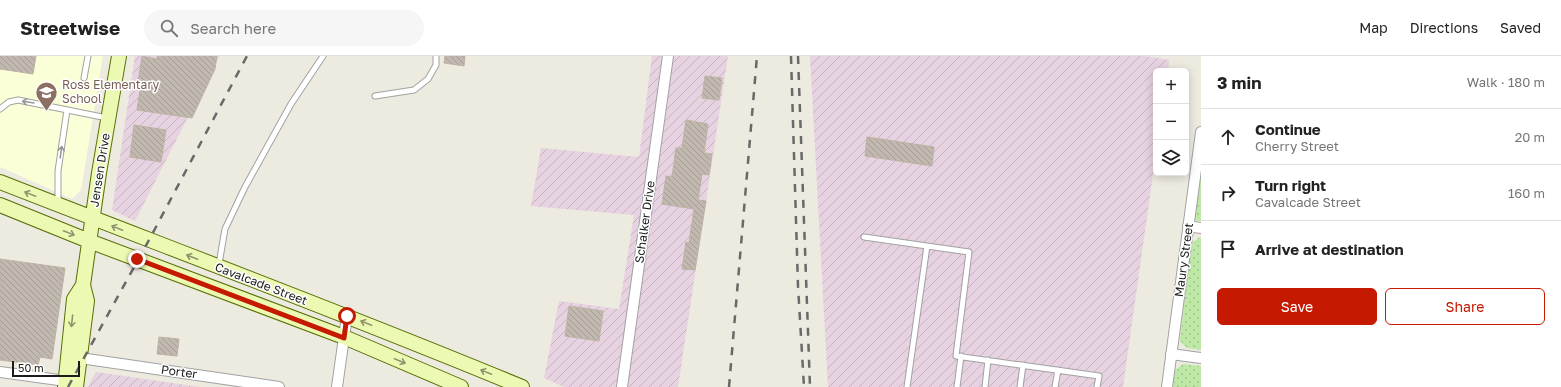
<!DOCTYPE html>
<html lang="en">
<head>
<meta charset="utf-8">
<style>
	:root { --surface:#fff; --page:#f6f6f6; --text:#222; --muted:#767676; --line:#e0e0e0; --accent:#c51901 }
	body { margin:0; font-family:"Golos Text",sans-serif; background:var(--page); color:var(--text) }
	.controls { position:absolute; right:12px; top:12px; display:grid; overflow:hidden; border-radius:6px; box-shadow:0 2px 10px #0003 }
	.controls button { width:36px; height:36px; display:grid; place-items:center; padding:0; border:0; border-bottom:1px solid var(--line); background:var(--surface); color:var(--text); font:20px sans-serif }
	.scale { position:absolute; left:12px; bottom:10px; width:68px; box-sizing:border-box; padding-left:4px; border:2px solid #1b1b1b; border-top:0; font-size:11px; line-height:14px; white-space:nowrap; color:#1b1b1b; -webkit-text-stroke:3px #fff; paint-order:stroke }
	.stop { position:absolute; width:12px; height:12px; margin:-9px; border:3px solid #c51901; border-radius:50%; background:#fff }
	.stop.end { background:#c51901; border-color:#fff; box-shadow:0 1px 4px #0008 }
	.list { margin:0; padding:0; list-style:none }
	h2 { display:flex; justify-content:space-between; align-items:center; height:52px; margin:0; padding:0 16px; font-size:17px }
	h2 small { font-size:13px; font-weight:400; color:var(--muted) }
	.list li { display:grid; grid-template-columns:26px 1fr auto; gap:12px; align-items:center; box-sizing:border-box; height:56px; padding:0 16px; border-top:1px solid var(--line) }
	.list b { display:block; font-size:15px; white-space:nowrap }
	.list p { margin:0; font-size:13px; white-space:nowrap; color:var(--muted) }
	.list em { font-size:13px; font-style:normal; color:var(--muted) }
	.actions { display:flex; gap:8px; padding:12px 16px }
	.actions a { flex:1; padding:9px 0; border:1px solid var(--accent); border-radius:6px; text-align:center; font-size:14px; color:var(--accent) }
	.actions .main { background:var(--accent); color:#fff }
	.icon { flex:none; width:22px; height:22px; fill:none; stroke:currentColor; stroke-width:2; stroke-linecap:round; stroke-linejoin:round }
	.map { position:relative; flex:none; width:1201px; height:331px; overflow:hidden }
	header { display:flex; align-items:center; gap:24px; box-sizing:border-box; height:56px; padding:0 20px; background:var(--surface); border-bottom:1px solid var(--line) }
	header strong { font-size:19px }
	nav { display:flex; gap:22px; margin-inline-start:auto; font-size:14px }
	.search { width:280px; height:36px; background:var(--page); display:flex; align-items:center; gap:10px; box-sizing:border-box; padding:0 14px; border-radius:22px; color:var(--muted); font-size:15px }
	main { display:flex }
	aside { flex:1; background:var(--surface) }
	.map>svg:first-child { display:block }
	.industrial { fill:url(#industrial-furrows) }
	.education { fill:#faffd7 }
	.grass { fill:url(#grass-dots) }
	.building { fill:url(#building-back-hatch); stroke:#beb2a3 }
	.lines { fill:none; stroke-linecap:round; stroke-linejoin:round }
	.service-casing { stroke:#a2a2a2; stroke-width:7 }
	.minor-casing { stroke:#a2a2a2; stroke-width:12 }
	.secondary-casing { stroke:#566f05; stroke-width:16 }
	.service { stroke:#fff; stroke-width:5 }
	.minor { stroke:#fff; stroke-width:10 }
	.secondary { stroke:#ecf9b2; stroke-width:14 }
	.rail { stroke:#696969; stroke-width:2.5; stroke-dasharray:8 8; stroke-linecap:butt }
	.oneway { stroke:#989898 }
	.oneway2 { stroke:#8e956e }
	.route { stroke:#c51901; stroke-width:5 }
	.labels { text-anchor:middle; stroke-width:3; stroke-linejoin:round; paint-order:stroke }
	.education-label { font-size:12px; fill:#785e54; stroke:#fff; text-anchor:start }
	.street-label { font-size:12px; fill:#1b1b1b; stroke:#fff }
</style>
</head>
<body>
<header>
<strong>Streetwise</strong>
<div class="search"><svg class="icon" aria-label="search" viewBox="0 0 24 24"><circle cx="10" cy="10" r="6"/><path d="M15 15l6 6"/></svg>Search here</div>
<nav><a>Map</a><a>Directions</a><a>Saved</a></nav>
</header>
<main>
<div class="map">
<svg width="1201" height="331" viewBox="0 0 1201 331">
	<defs>
		<pattern id="industrial-furrows" width="10" height="10" patternUnits="userSpaceOnUse"><rect width="10" height="10" fill="#e6d2e0"/><path d="M-1 1l2-2M0 10L10 0M9 11l2-2" fill="none" stroke="#c5b4c0"/></pattern>
		<pattern id="grass-dots" width="8" height="8" patternUnits="userSpaceOnUse"><rect width="8" height="8" fill="#bde8a5"/><path d="M2 2h.1M6 6h.1" fill="none" stroke="#a2c68d" stroke-width="1.8" stroke-linecap="round"/></pattern>
		<pattern id="building-back-hatch" width="6" height="6" patternUnits="userSpaceOnUse"><rect width="6" height="6" fill="#c1b9b0"/><path d="M-1 5l2 2M0 0l6 6M5-1l2 2" fill="none" stroke="#a59e97"/></pattern>
	</defs>
	<rect width="100%" height="100%" fill="#edeae0"/>
	<!-- industrial -->
	<path class="industrial" d="M135,0H219L135,165L112,154Z
		M652,0H728L678,331H564L544,322L559,245L619,253L634,159L531,150L541,92L639,101Z
		M810,0H1145L1169,4L1168,15H1156V97L1123,331H828Z
		M96,316L200,331H88Z"/>
	<!-- education -->
	<path class="education" d="M0,0H103L81,134L72,143L0,111Z"/>
	<!-- grass -->
	<path class="grass" d="M1201,115V165L1194,164Z
		M1199,181L1201,182V294L1187,292L1180,285L1191,189Z
		M1183,308L1201,310V331H1173L1175,314Z"/>
	<!-- building -->
	<path class="building" d="M0,0H36L33,18L0,13Z
		M142,0L156,3L158,0H217L215,13L192,62L137,54L141,27L138,26Z
		M445,0H465L464,10L444,7Z
		M705,20L722,22L719,44L702,42Z
		M686,64L708,68L704,97L712,98L709,119L702,118L698,144L706,145L695,214L682,213L686,186L689,187L694,153L662,148L666,120L672,121L676,92H682Z
		M134,69L166,74L161,106L130,101Z
		M867,81L934,91L932,110L865,100Z
		M0,203L65,212L52,303L40,301L38,309L0,304Z
		M569,250L603,255L599,285L565,280Z
		M159,281L179,283L177,300L157,298Z"/>
	<g class="lines">
		<defs>
			<path id="service" d="M84,22L88,0
				M375,40L414,34L428,23L436,9V0
				M0,53L9,46L18,44L107,62
				M58,148V115L67,54
				M864,181L969,196L956,300L1099,320L1097,331
				M219,208L225,173L245,131L291,48L323,0
				M907,331L927,190
				M957,331L961,300
				M985,331L988,304
				M1020,331L1023,309
				M1055,331L1058,314"/>
			<path id="minor" d="M1188,170L1201,172
				M1171,298L1201,302
				M80,302L279,331
				M0,316L66,325
				M337,331L347,260
				M622,331L668,0
				M1167,331L1201,76"/>
			<path id="secondary" d="M0,126C174,194 349,259 522,331
				M0,149L89,185L344,281L461,331
				M65,331L74,243L83,229
				M76,331L87,245L83,229L99,117L119,0"/>
		</defs>
		<!-- service casing -->
		<use href="#service" class="service-casing"/>
		<!-- minor casing -->
		<use href="#minor" class="minor-casing"/>
		<!-- secondary casing -->
		<use href="#secondary" class="secondary-casing"/>
		<!-- service -->
		<use href="#service" class="service"/>
		<!-- minor -->
		<use href="#minor" class="minor"/>
		<!-- secondary -->
		<use href="#secondary" class="secondary"/>
		<!-- rail -->
		<path class="rail" d="M791,0L798,230L804,331
			M798,0L810,331
			M68,331L149,184L247,0
			M729,331L757,0"/>
	</g>
	<!-- one-way arrows -->
	<defs><path id="oneway-shaft" d="M-6 0H5M1.5-3L5.5 0L1.5 3" fill="none" stroke-width="1.6" stroke-linecap="round" stroke-linejoin="round"/></defs>
	<g class="oneway">
		<use href="#oneway-shaft" transform="translate(28 46) rotate(-171)"/>
		<use href="#oneway-shaft" transform="translate(61 96) rotate(-82)"/>
	</g>
	<g class="oneway2">
		<use href="#oneway-shaft" transform="translate(30 138) rotate(-158)"/>
		<use href="#oneway-shaft" transform="translate(117 172) rotate(-158)"/>
		<use href="#oneway-shaft" transform="translate(69 177) rotate(22)"/>
		<use href="#oneway-shaft" transform="translate(192 201) rotate(-159)"/>
		<use href="#oneway-shaft" transform="translate(72 265) rotate(96)"/>
		<use href="#oneway-shaft" transform="translate(366 267) rotate(-158)"/>
		<use href="#oneway-shaft" transform="translate(400 305) rotate(23)"/>
		<use href="#oneway-shaft" transform="translate(486 316) rotate(-158)"/>
	</g>
	<g class="lines">
		<!-- route -->
		<path class="route" d="M137,203L344,282L347,260"/>
	</g>
	<!-- icons -->
	<defs>
		<symbol id="school-pin" viewBox="-11 -11 22 30"><path d="M0 17L-7.5 6A9.5 9.5 0 1 1 7.5 6Z" fill="#8d6e63" stroke="#fff"/><path d="M0-5L7-2L0 1L-7-2ZM-4 1L0 2.5L4 1V4Q0 6-4 4Z" fill="#fff"/></symbol>
	</defs>
	<g fill-rule="evenodd">
		<use href="#school-pin" x="34" y="24" width="25" height="34"/>
	</g>
	<g class="labels">
		<!-- education labels -->
		<g class="education-label">
			<text x="62" y="33">Ross Elementary<tspan x="62" dy="14">School</tspan></text>
		</g>
		<!-- street labels -->
		<g class="street-label">
			<text transform="translate(100 114) rotate(-81)" y="4">Jensen Drive</text>
			<text transform="translate(645 166) rotate(-82)" y="4">Schalker Drive</text>
			<text transform="translate(1184 204) rotate(-82)" y="4">Maury Street</text>
			<text transform="translate(261 228) rotate(21)" y="4">Cavalcade Street</text>
			<text transform="translate(179 316) rotate(8)" y="4">Porter</text>
		</g>
	</g>
</svg>
<div class="controls">
<button>+</button>
<button>−</button>
<button><svg class="icon" aria-label="layers" viewBox="0 0 24 24"><path d="M12 4l9 5-9 5-9-5zM3 14l9 5 9-5"/></svg></button>
</div>
<div class="scale">50 m</div>
<div class="stop" style="left:347px;top:260px"></div>
<div class="stop end" style="left:137px;top:203px"></div>
</div>
<aside>
<h2>3 min<small>Walk · 180 m</small></h2>
<ul class="list">
<li><svg class="icon" aria-label="ahead" viewBox="0 0 24 24"><path d="M12 20V5M6 11l6-6 6 6"/></svg><div><b>Continue</b><p>Cherry Street</p></div><em>20 m</em></li>
<li><svg class="icon" aria-label="right" viewBox="0 0 24 24"><path d="M7 20v-9h11M14 6l5 5-5 5"/></svg><div><b>Turn right</b><p>Cavalcade Street</p></div><em>160 m</em></li>
<li><svg class="icon" aria-label="arrive" viewBox="0 0 24 24"><path d="M6 21V4h12l-3 4 3 4H6"/></svg><div><b>Arrive at destination</b></div></li>
</ul>
<div class="actions"><a class="main">Save</a><a>Share</a></div>
</aside>
</main>
</body>
</html>
